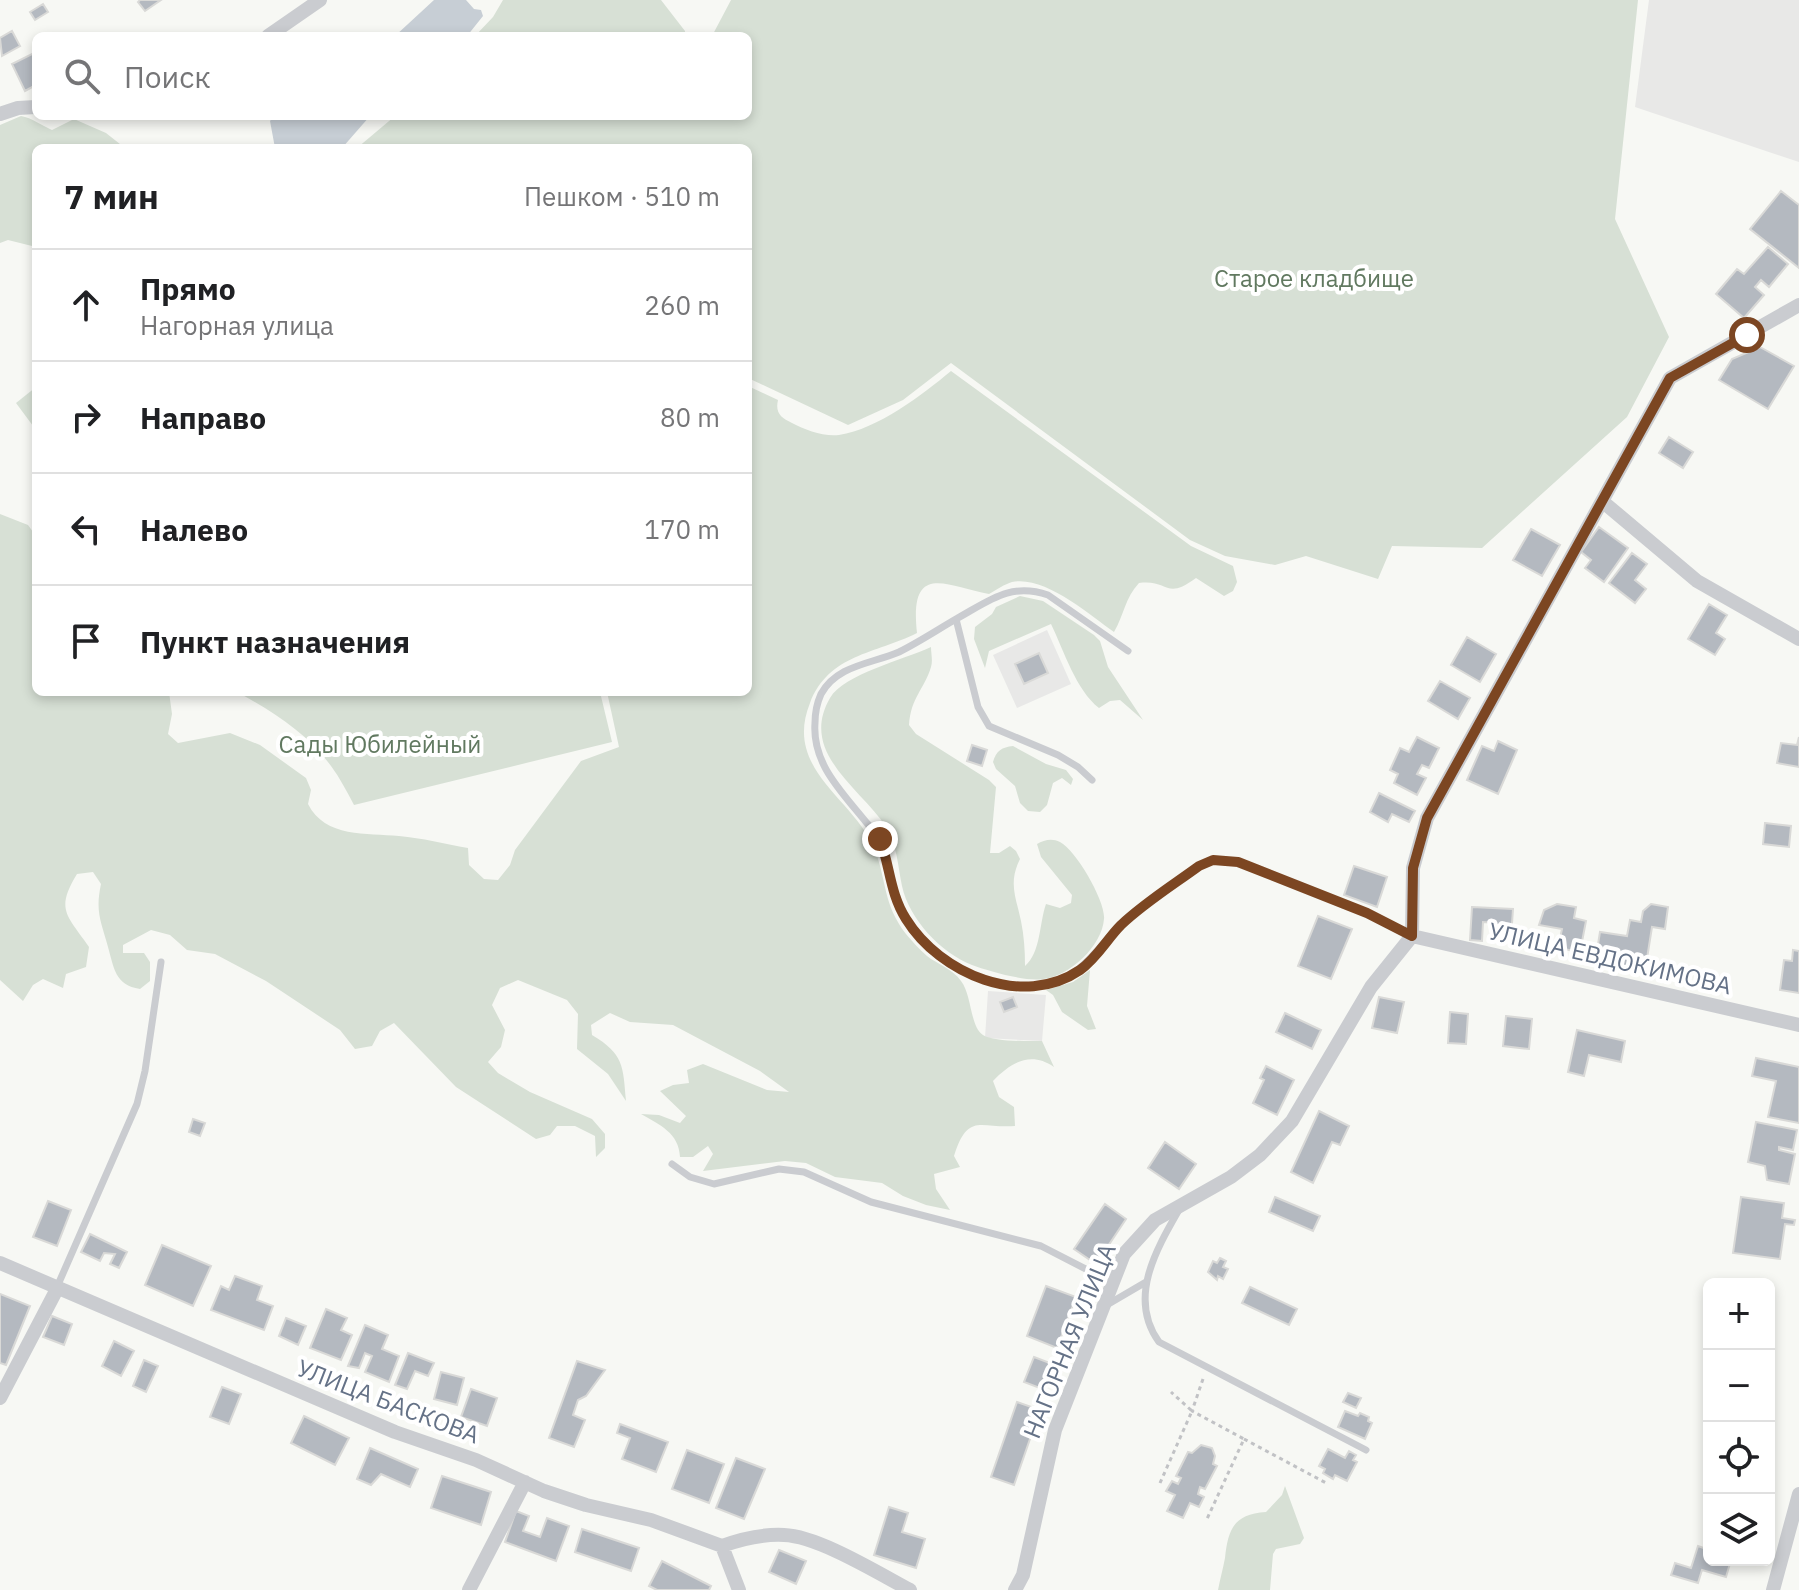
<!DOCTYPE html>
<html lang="ru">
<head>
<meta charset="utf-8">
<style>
	:root { --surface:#fff; --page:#f2f2f2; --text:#202124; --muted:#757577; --line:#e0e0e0 }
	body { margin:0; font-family:"IBM Plex Sans",sans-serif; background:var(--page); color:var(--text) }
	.controls { position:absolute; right:24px; bottom:24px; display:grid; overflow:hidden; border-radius:12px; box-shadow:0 4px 12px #0003 }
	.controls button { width:72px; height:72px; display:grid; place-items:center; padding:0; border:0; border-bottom:2px solid var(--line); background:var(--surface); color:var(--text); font:40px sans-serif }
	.stop { position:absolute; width:24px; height:24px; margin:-18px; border:6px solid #7c4622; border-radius:50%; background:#fff }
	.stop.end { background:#7c4622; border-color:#fff; box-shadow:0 2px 8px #0008 }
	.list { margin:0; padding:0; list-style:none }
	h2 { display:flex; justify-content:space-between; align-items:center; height:104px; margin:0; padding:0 32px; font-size:34px }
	h2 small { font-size:26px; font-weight:400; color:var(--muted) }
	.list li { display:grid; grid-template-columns:52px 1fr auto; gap:24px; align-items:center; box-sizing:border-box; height:112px; padding:0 32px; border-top:2px solid var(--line) }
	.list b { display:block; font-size:30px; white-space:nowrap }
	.list p { margin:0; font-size:26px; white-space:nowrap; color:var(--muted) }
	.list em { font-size:26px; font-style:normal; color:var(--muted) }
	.icon { flex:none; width:44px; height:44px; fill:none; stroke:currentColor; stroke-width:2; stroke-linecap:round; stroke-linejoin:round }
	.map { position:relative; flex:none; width:1799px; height:1590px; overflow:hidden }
	.search { position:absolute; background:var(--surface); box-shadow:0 4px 12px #0003; left:32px; top:32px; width:720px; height:88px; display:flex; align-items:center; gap:20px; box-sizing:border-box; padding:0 28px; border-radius:12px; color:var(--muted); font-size:30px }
	.panel { position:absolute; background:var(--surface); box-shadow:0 4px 12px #0003; left:32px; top:144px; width:720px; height:552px; border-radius:12px }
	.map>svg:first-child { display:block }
	.built { fill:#e8e8e7 }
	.green { fill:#d7e0d5 }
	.water { fill:#c7ced5 }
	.building { fill:#b4b9c0; stroke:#d9d9d7; stroke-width:2 }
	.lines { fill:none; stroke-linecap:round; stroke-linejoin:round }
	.path { stroke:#c1c2c5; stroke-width:3; stroke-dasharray:4 4; stroke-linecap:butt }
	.lane { stroke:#caccd0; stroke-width:7 }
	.street { stroke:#caccd0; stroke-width:14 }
	.route { stroke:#7c4622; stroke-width:10 }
	.labels { text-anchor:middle; stroke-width:8; stroke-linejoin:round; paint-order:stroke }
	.park-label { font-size:24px; fill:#617960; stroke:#fff }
	.street-label { font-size:24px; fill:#657287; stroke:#fff }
</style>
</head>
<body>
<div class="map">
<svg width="1799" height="1590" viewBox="0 0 1799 1590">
	<rect width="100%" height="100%" fill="#f7f8f4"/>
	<!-- built -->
	<path class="built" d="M1649,0H1799V162L1635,107Z
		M1047,630L1071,684L1017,708L993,655Z
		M988,991L1046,995L1042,1041L985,1038Z"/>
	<!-- green -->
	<path class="green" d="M503,0H661L685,31V36H475L493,17Z
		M731,0H1638L1615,219L1669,337L1627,417L1482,548L1392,546L1378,579L1306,556L1275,565L1225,556L1190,540L951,363L903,400L848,425L748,378V148H357L395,116H748V36H712Z
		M21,116C32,118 41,125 52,130L74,119L106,133L125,148H36V263L32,246L8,240L0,243V125Z
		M951,371L1191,546L1233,566L1237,582L1233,591L1224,596L1196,578C1165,601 1169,579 1139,583C1125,598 1124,615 1114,632C1089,614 1044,575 1012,582C1005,584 996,590 989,594C946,586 909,561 917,633C875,654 829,654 810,703C783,770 854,798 875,850C887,882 883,904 906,934C912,941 920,950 927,956C937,964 953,969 961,981C972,995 970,1027 983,1035C993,1042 1029,1041 1042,1041L1054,1067C1031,1051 1011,1062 993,1081L999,1097L1014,1107L1015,1126C981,1129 968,1111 954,1156L960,1167L934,1174L936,1189L950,1210L926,1205L903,1196L882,1183L835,1177L806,1163L785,1161L703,1171L713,1154L708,1146L693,1157H680C679,1133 660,1125 641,1114L659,1115L680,1123L686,1116L660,1091L673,1085L689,1083L687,1070L703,1064L767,1090L789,1092L760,1071L673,1025L630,1022L610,1013L591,1025L592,1035C624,1054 623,1066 626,1101L608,1074L577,1049L578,1014L567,1000L518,980L500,988L492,1005L505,1030L501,1047L488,1062L498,1073L530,1092L592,1119L605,1134V1148L596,1157L595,1136L575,1126H557L550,1135L536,1139L456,1087L394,1023L380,1031L372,1046L355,1049L340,1030L266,981L215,954L187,950L170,935L151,930L123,945V953H144L150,962V981L140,989C115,985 114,968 108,947C101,921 95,912 101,884L93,872L77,874C55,910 67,915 89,947L86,967L66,974L63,988L43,979L33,985L23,1001L0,980V514L28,525L36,536V692H169L172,714L168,734L178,743L230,733L260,745L306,778L311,790L308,804C325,838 367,833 399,836C422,838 445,844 468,848L469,865L484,879L498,880L510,865L515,850L581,761L619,747L607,692H748V386L778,400C775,413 781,418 792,423C805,430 824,437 839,435C878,429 922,395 951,371Z
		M36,387V430L16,403Z
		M1020,596L1043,601L1094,635L1100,641L1108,667L1143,720L1120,700L1110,701L1099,708C1076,690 1064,651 1051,624L989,651L985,668L974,639L975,627L992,614L996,607Z
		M931,647C931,653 933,661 931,667C924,690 911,697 909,725L916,734L989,780L996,787L990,853H999L1010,846L1016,851L1020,859C1008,883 1016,897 1021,921C1024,936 1025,950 1025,966C1041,952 1039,924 1046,904L1060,908L1071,903L1072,895L1041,857L1037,844C1044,840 1052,838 1060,842C1076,850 1106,902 1104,919C1102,946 1070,976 1043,979C1026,982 988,971 972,965C941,953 909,919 902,886C898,867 897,844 886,827C862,789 798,753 830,698C844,674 903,660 931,647Z
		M237,692H600L612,742L354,805C347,792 340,778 331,766C307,733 272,711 237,692Z
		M1013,746L1046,764L1066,770L1073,779L1071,785L1062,778L1053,783L1047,805L1040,812L1028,811L1020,803L1015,786L996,769L993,762C996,751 1002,747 1013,746Z
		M1090,970L1087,1006L1096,1029L1088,1030L1062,1012L1053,995L1046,990L1073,982Z
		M1285,1486L1304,1538L1300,1544L1276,1549L1273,1554L1270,1590H1218C1220,1579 1223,1569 1225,1558C1228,1529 1234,1514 1266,1512L1282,1495Z"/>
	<!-- water -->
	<path class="water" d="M434,0H466L474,9L481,10L483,16L467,36H395Z
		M274,116H370L342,148H275L270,121Z"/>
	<!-- building -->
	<path class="building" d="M140,0H161L145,11L138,2Z
		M43,4L48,12L35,20L30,12Z
		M12,31L20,46L2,56L0,38Z
		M36,52V85L25,91L12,64Z
		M1781,191L1799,205V268L1750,229Z
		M1768,247L1788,264L1769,287L1761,280L1755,287L1764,295L1744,318L1716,294L1737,269L1744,274Z
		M1760,347L1794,366L1768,409L1719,380L1732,359Z
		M1669,437L1693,452L1683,468L1659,453Z
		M1599,527L1628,548L1604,582L1585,568L1591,560L1581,552Z
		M1531,529L1560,545L1542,576L1513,560Z
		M1632,553L1647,564L1635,580L1646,589L1635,603L1609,583Z
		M1709,604L1727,615L1716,633L1725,639L1715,655L1688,639Z
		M1467,637L1496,654L1480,682L1451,665Z
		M1039,653L1048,673L1024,684L1015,664Z
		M1440,681L1470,698L1458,719L1428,701Z
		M1417,737L1439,748L1429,768L1422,765L1417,774L1426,778L1417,795L1394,783L1398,774L1390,770L1400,748L1409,752Z
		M1799,737V767L1777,763L1781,743L1797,745Z
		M1498,741L1517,750L1498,794L1467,780L1482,746L1494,751Z
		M972,745L987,750L982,766L967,761Z
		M1379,793L1415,811L1409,822L1392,814L1388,822L1370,812Z
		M1765,823L1791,826L1789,847L1763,844Z
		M1354,866L1387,877L1377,907L1344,895Z
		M1557,904L1576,907L1574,918L1586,921L1580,952L1558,948L1562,929L1539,925L1544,910Z
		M1651,904L1668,907L1665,929L1652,927L1645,971L1595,963L1600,932L1627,936L1630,920L1641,922L1643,911Z
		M1472,907L1513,909L1511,938L1494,937L1495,923L1483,922L1482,941L1470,940Z
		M1318,916L1352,929L1331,979L1298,966Z
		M1793,950L1799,951V993L1780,990L1784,960L1792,961Z
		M1013,997L1017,1007L1004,1012L1000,1002Z
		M1379,997L1404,1002L1397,1033L1372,1028Z
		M1450,1012L1468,1014L1466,1044L1448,1043Z
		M1285,1013L1321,1030L1312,1049L1276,1032Z
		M1506,1016L1532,1019L1529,1049L1503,1046Z
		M1577,1030L1625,1041L1621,1062L1589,1055L1584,1076L1568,1072Z
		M1756,1058L1799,1067V1123L1768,1117L1776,1081L1752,1076Z
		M1266,1066L1294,1080L1277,1115L1253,1103L1264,1080L1260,1078Z
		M1319,1111L1349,1126L1340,1145L1332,1142L1313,1183L1291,1172Z
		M193,1119L205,1123L200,1136L189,1132Z
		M1756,1122L1797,1130L1793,1150L1779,1147V1150L1795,1154L1789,1184L1767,1180L1765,1166L1748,1162Z
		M1165,1142L1196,1164L1179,1189L1148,1168Z
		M1275,1197L1320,1216L1313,1231L1269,1212Z
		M1741,1197L1784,1203L1782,1218L1795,1220L1794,1225L1785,1224L1780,1259L1733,1253Z
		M48,1201L71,1210L57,1246L33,1237Z
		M1105,1204L1126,1219L1096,1264L1074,1249Z
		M90,1234L127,1252L119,1268L110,1264L115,1254L104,1253L100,1261L81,1252Z
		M162,1245L211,1266L193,1306L145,1285Z
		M1220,1258L1226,1261L1223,1267L1228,1269L1223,1279L1218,1276L1217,1280L1208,1272L1213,1261L1217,1263Z
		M235,1276L262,1286L257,1300L273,1306L264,1330L211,1310L221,1286L229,1290Z
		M1046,1286L1076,1297L1057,1348L1027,1336Z
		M1250,1287L1297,1309L1289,1325L1242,1303Z
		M0,1294L30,1306L6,1365L0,1363Z
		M326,1309L347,1318L341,1330L352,1335L341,1360L310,1348Z
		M52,1316L72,1324L64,1345L43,1337Z
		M286,1318L306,1326L298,1345L279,1336Z
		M365,1325L388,1335L382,1349L399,1356L389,1382L365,1372L372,1356L365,1353L359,1368L348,1366Z
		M114,1341L134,1351L121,1376L102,1366Z
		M408,1353L434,1363L428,1376L415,1371L407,1389L395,1385Z
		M1034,1357L1055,1365L1045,1390L1024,1382Z
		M144,1360L158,1366L146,1392L133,1386Z
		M577,1361L605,1370L586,1396L578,1400L573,1415L585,1420L574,1447L549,1438Z
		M441,1372L464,1378L457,1405L434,1399Z
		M222,1387L241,1394L229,1424L210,1417Z
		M471,1389L497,1398L487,1426L461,1417Z
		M1348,1393L1361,1398L1356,1408L1343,1402Z
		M1017,1402L1040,1410L1014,1485L991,1477Z
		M1345,1411L1358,1416L1360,1413L1369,1417L1368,1421L1372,1423L1365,1439L1338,1427Z
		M304,1416L349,1438L335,1465L291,1443Z
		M620,1424L668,1442L656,1472L622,1459L630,1438L617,1433Z
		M1201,1445L1212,1448L1215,1456L1213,1464L1217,1466L1205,1489L1200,1487L1198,1494L1204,1497L1199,1507L1190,1503L1183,1518L1167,1511L1175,1495L1166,1491L1172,1481L1178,1484L1181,1478L1176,1476L1188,1452L1192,1453Z
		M370,1448L418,1469L410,1487L381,1474L371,1485L357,1479Z
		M1328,1449L1345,1458L1349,1451L1356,1455L1353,1460L1357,1462L1347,1481L1335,1475L1333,1479L1323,1473L1325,1469L1319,1466Z
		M687,1450L724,1464L709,1503L672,1489Z
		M736,1458L765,1469L744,1519L716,1508Z
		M442,1476L491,1492L481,1525L431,1508Z
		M889,1507L908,1513L902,1532L925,1539L916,1568L874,1555Z
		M516,1511L529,1516L523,1531L540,1537L547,1518L569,1526L556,1561L505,1542Z
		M582,1529L639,1548L631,1571L575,1552Z
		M1698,1546L1709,1550V1560H1731L1726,1577L1702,1570L1698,1583L1671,1575L1675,1563L1691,1568Z
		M779,1550L806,1561L796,1584L769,1572Z
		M662,1561L711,1586L709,1590H657L649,1586Z"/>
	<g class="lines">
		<!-- path -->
		<path class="path" d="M1203,1379L1192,1411L1244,1439L1206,1521
			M1244,1439L1328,1484
			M1160,1483L1192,1411L1171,1392"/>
		<!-- lane -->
		<path class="lane" d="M956,619C989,601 1010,582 1048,595L1128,651
			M1092,780L1078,767L1058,755L989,726L978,707L956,619C937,630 919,642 899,652C871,664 837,665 821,694C817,703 815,714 815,723C812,764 842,792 866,822C871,828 877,834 881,841C890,859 889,881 896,899C917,956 983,994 1042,985C1081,979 1096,949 1121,924C1144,903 1174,885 1199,866L1213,860L1238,862L1367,913L1412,936
			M672,1164L690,1177L714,1184L779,1169L804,1172L871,1202L1041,1246L1113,1283
			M1180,1208C1157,1248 1127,1298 1159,1342L1366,1450
			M57,1287L137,1104L145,1071L161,962
			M1105,1306L1146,1282"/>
		<!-- street -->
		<path class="street" d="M268,36L320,0
			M0,114L18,108L36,107
			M1602,501L1697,581L1799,639
			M1412,936L1799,1025
			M0,1263L395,1432L476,1460L544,1491L586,1505L651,1520L722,1546L739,1590
			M0,1398L57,1289
			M722,1546C741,1539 763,1534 784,1535C818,1536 878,1573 910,1590
			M469,1590L525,1482
			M1015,1590L1023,1575L1055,1430L1124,1254L1155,1220L1231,1177L1260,1155L1292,1121L1371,987L1412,936L1413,868L1427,818L1670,378L1799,305
			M1773,1590L1799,1494"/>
	</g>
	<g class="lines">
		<!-- route -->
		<path class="route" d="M880,839C890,866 890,894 906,919C940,974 1023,1009 1080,970C1097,958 1107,939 1121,925C1144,903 1173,885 1199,866L1213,860L1238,862L1367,913L1412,936L1413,868L1427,818L1670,378L1747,335"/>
	</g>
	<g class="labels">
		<!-- park labels -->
		<g class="park-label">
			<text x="1314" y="287">Старое кладбище</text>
			<text x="380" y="753">Сады Юбилейный</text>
		</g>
		<!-- street labels -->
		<g class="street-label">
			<text transform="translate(1610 959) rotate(13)" y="8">УЛИЦА ЕВДОКИМОВА</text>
			<text transform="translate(1070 1341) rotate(-68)" y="8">НАГОРНАЯ УЛИЦА</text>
			<text transform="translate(388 1402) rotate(21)" y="8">УЛИЦА БАСКОВА</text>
		</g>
	</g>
</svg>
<div class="controls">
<button>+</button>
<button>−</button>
<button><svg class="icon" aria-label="locate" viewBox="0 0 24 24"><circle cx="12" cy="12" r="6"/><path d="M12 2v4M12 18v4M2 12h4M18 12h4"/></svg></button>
<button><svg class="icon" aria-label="layers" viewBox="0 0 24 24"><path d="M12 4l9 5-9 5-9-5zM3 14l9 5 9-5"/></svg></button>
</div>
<div class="stop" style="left:1747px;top:335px"></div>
<div class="stop end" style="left:880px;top:839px"></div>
<div class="search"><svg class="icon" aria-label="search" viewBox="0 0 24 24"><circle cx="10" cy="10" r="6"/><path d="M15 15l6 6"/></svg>Поиск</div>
<section class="panel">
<h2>7 мин<small>Пешком · 510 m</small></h2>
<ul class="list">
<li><svg class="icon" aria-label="ahead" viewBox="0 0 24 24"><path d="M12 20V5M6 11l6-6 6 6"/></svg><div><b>Прямо</b><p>Нагорная улица</p></div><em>260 m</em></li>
<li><svg class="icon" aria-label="right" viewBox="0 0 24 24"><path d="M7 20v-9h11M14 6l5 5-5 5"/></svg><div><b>Направо</b></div><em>80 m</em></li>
<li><svg class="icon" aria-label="left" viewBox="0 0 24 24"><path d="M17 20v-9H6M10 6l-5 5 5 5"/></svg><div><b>Налево</b></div><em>170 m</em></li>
<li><svg class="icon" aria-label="arrive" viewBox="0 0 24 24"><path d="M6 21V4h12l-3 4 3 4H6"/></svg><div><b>Пункт назначения</b></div></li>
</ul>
</section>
</div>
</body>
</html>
